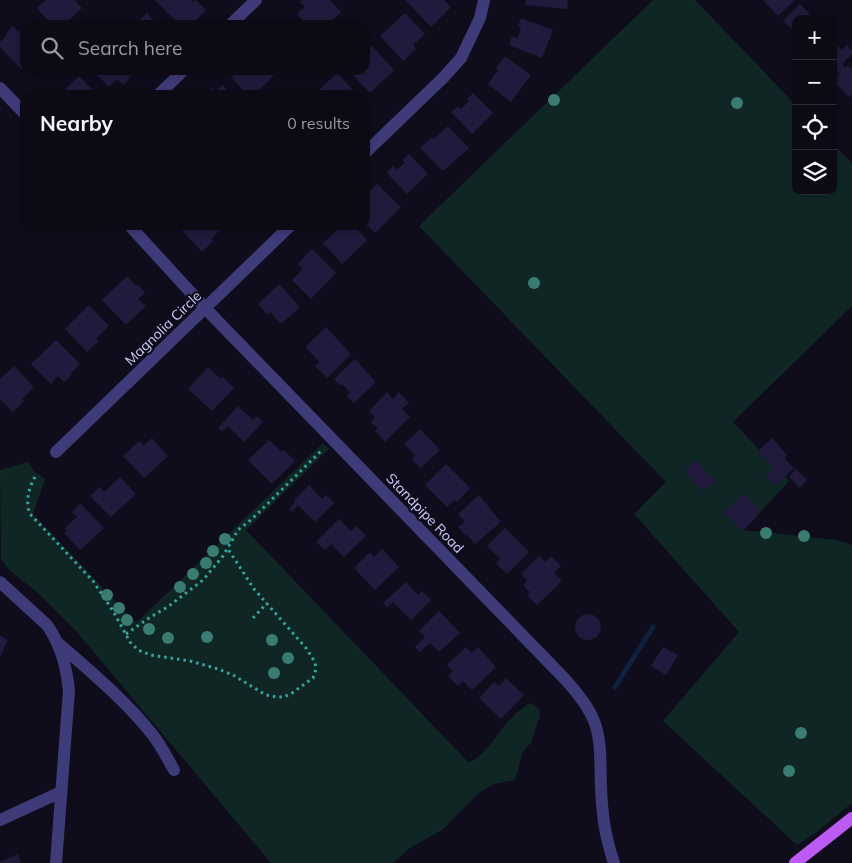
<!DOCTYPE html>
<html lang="en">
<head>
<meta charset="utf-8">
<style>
	:root { --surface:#0b0a15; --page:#14131e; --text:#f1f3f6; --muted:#9a9aa0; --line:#2b2b34 }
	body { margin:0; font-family:Mulish,sans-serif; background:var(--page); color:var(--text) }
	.controls { position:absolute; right:15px; top:15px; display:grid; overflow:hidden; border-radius:10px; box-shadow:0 2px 8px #0003 }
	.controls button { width:45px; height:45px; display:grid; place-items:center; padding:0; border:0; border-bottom:1px solid var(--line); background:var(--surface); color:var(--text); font:25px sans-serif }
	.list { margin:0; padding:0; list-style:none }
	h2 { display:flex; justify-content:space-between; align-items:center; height:65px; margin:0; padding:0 20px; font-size:21px }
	h2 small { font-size:16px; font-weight:400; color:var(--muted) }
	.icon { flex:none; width:28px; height:28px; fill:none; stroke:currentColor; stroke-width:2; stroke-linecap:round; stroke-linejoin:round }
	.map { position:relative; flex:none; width:852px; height:863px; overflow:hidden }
	.search { position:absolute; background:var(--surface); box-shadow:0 2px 8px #0003; left:20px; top:20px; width:350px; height:55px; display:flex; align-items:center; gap:12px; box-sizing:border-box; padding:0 18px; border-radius:15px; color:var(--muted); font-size:19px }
	.panel { position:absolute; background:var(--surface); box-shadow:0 2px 8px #0003; left:20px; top:90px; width:350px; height:140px; border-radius:15px }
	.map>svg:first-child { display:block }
	.green { fill:#102625 }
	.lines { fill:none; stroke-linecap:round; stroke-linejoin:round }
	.stream { stroke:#0f213e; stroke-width:5 }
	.building { fill:#211a3c }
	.path { stroke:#35a69f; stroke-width:3; stroke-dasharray:2.5 4; stroke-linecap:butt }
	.minor { stroke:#3e3b78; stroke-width:12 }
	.major { stroke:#bb5bf3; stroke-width:12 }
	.tree { fill:#3a7b72 }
	.labels { text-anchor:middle; stroke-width:4.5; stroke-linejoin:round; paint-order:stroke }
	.street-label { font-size:14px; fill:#d1ccfb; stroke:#0f0d1c }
</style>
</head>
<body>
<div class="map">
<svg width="852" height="863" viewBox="0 0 852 863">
	<rect width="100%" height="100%" fill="#0f0d1c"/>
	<!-- green -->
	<path class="green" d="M653,0H695L796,105V191H833V144L852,163V306L733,422L789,481L744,530L836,540L847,543L852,546V803L818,831L797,845L663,721L739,632L634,514L666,482L419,226Z
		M323,443L329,449L246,530L468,762C482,760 495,737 504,726C512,717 520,709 530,703C545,708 539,719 535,729C534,734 533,740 530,744C527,747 524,749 523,753C519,762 519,772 514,780L494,784L480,792L442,830L410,848L393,863H271L76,631L38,593L10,571L1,559L0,470L28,462L34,471L45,479L33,514L136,623Z"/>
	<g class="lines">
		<!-- stream -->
		<path class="stream" d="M615,687L653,627"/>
	</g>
	<!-- building -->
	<path class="building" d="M46,0H74L82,8L64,25H52L37,8Z
		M155,0H191L193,2L196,0L206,10L191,25H180Z
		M303,0H330L341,12L327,25H307L297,14L305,7L300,2Z
		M407,0H444L451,7L431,27L406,1Z
		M526,0H568L567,9L525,5Z
		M763,0H795L778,16Z
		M800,4L814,19H796V33L783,21Z
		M147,13L158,25H134Z
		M405,13L425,34L413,45L416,49L403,61L380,36Z
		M521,18L553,30L542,58L509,45L512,36L517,38L521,28L518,26Z
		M13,26L19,32L25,27V65L21,69L0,47V42L7,35L6,34Z
		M833,41L842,50L847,45L852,51V54L842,64L845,68L848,65L852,69V94L849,97L833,81L840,74L837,71L833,75Z
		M372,46L394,70L370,93L350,72L352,70H365V53Z
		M505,56L531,75L511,102L488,84L498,70L496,68Z
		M92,70H136L129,77L130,78L123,85L117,79L109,87Z
		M238,70H269L274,75L254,95H248L231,77Z
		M337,73L358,95H314Z
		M79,76L98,95H59Z
		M223,85L232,95H204L211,88L215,92Z
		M473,93L493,113L472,134L451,112L458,106L461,109L469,101L467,99Z
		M448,126L469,148L443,171L420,148L432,137L434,139Z
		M409,154L428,174L407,194L387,173L393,166L397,170L405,162L403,160Z
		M377,184L401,207L375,233L365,223V206L368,203L365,200V196Z
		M183,225H222L224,226L211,239L213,241L202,252L180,228Z
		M336,225H353L367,240L342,264L323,243L336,231L333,228Z
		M312,249L336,273L311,299L292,280L303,269L298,264Z
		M127,276L136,286L138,285L145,293L138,299L146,306L126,325L102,300Z
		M279,284L300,307L281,324L270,312L268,315L258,304Z
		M89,305L109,326L96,339L99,341L87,352L65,329Z
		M326,327L351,354L327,378L315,366L320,362L305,347Z
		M56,340L80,364L70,374L72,375L64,382L58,376L51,384L31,364Z
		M355,359L376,382L354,403L347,396L350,392L342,384L340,386L334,379Z
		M14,366L34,387L22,399L24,401L13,412L0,399V379Z
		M208,367L221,379L223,377L234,388L212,411L188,389Z
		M387,392L393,399L399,392L409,403L402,409L410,417L385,442L375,431L378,429L371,422L375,417L369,411Z
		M238,406L253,420L257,416L263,422L244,442L228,426L222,432L218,428Z
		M420,429L440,450L421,468L412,459L415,455L404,444Z
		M152,438L168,456L144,478L123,456L139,441L144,445Z
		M772,438L787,455L784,458L794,468L775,486L765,475L773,467L758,451Z
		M269,440L282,452L284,450L295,461L272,484L248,460Z
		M696,460L715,481L703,492L684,471Z
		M446,464L470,488L457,502L454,500L447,507L425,485Z
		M796,469L807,480L800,488L789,477Z
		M120,477L136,494L111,517L90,496L100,487L104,492Z
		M309,485L322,499L326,495L334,503L315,522L298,505L292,512L289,509L295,502L294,500Z
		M744,494L760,510L754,516L756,518L742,531L724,513Z
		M479,495L501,522L475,544L466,534L465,535L458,527L465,522L458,514Z
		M80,503L104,528L80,550L64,533L67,531L65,528L77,517L72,512Z
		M339,519L351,531L357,526L366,536L344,557L331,544L325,550L316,542Z
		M505,528L529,552L507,574L496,563L500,559L487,546Z
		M382,549L399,567L375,590L354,568L370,552L374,557Z
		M539,556L545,562L551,556L561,566L554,573L562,581L537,605L527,595L530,592L523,586L527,581L521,574Z
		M406,582L418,595L422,591L431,600L411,620L393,602L387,608L383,603Z
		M439,611L460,633L439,652L430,643L420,652L415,647L425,637L419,631Z
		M575 627a13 13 0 1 1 26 0a13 13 0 1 1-26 0Z
		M0,636L8,640L0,657Z
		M466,647L472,653L478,647L496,667L472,690L463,681L458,686L448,676L453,671L447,665Z
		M663,647L678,655L666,675L651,666Z
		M506,678L524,695L501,719L479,698L494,682L499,686Z
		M18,854L21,863H0V862Z"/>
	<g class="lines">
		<!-- path -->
		<path class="path" d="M35,477C29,487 25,502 30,514L93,581L113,611L130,642L138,650L151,655L190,661L218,669L233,675L266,695L277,697H284L292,693L313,678L316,669L315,662L306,648L254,589L228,549
			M253,618L267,603
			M126,634L149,618L169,606L203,580L223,556L238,530L252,519L323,449"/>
		<!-- minor -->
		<path class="minor" d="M230,25L256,0
			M0,88L25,114
			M158,95L184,70
			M365,153L443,78L461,58L480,18L484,0
			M129,225L205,308L563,677C575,690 588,705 594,721C602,741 600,766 601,787C602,815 605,836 614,863
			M56,452L291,225
			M0,582L47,625C61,645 66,666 69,690L56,863
			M58,643C91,672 125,700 152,734C161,745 167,758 174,770
			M0,820L61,792"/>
		<!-- major -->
		<path class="major" d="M795,863L852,818"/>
	</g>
	<!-- trees -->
	<g class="tree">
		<circle cx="554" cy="100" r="6"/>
		<circle cx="737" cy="103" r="6"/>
		<circle cx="534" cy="283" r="6"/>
		<circle cx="766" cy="533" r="6"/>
		<circle cx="804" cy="536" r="6"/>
		<circle cx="225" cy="539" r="6"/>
		<circle cx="213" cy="551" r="6"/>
		<circle cx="206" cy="563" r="6"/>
		<circle cx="193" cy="574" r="6"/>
		<circle cx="180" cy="587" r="6"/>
		<circle cx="107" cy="595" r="6"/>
		<circle cx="119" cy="608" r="6"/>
		<circle cx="127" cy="620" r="6"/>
		<circle cx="149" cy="629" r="6"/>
		<circle cx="207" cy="637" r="6"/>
		<circle cx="168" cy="638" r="6"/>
		<circle cx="272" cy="640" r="6"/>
		<circle cx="288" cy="658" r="6"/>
		<circle cx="274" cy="673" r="6"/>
		<circle cx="801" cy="733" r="6"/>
		<circle cx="789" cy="771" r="6"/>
	</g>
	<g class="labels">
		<!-- street labels -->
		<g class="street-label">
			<text transform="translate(163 328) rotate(-44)" y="5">Magnolia Circle</text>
			<text transform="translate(425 513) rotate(46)" y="5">Standpipe Road</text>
		</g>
	</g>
</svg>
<div class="controls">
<button>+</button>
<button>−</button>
<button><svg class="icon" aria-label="locate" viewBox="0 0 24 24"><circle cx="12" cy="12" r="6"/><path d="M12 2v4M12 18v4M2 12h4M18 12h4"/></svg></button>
<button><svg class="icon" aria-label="layers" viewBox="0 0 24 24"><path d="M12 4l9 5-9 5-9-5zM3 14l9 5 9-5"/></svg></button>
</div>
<div class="search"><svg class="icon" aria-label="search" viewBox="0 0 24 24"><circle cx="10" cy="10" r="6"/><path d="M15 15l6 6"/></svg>Search here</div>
<section class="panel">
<h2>Nearby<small>0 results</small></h2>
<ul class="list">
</ul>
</section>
</div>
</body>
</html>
